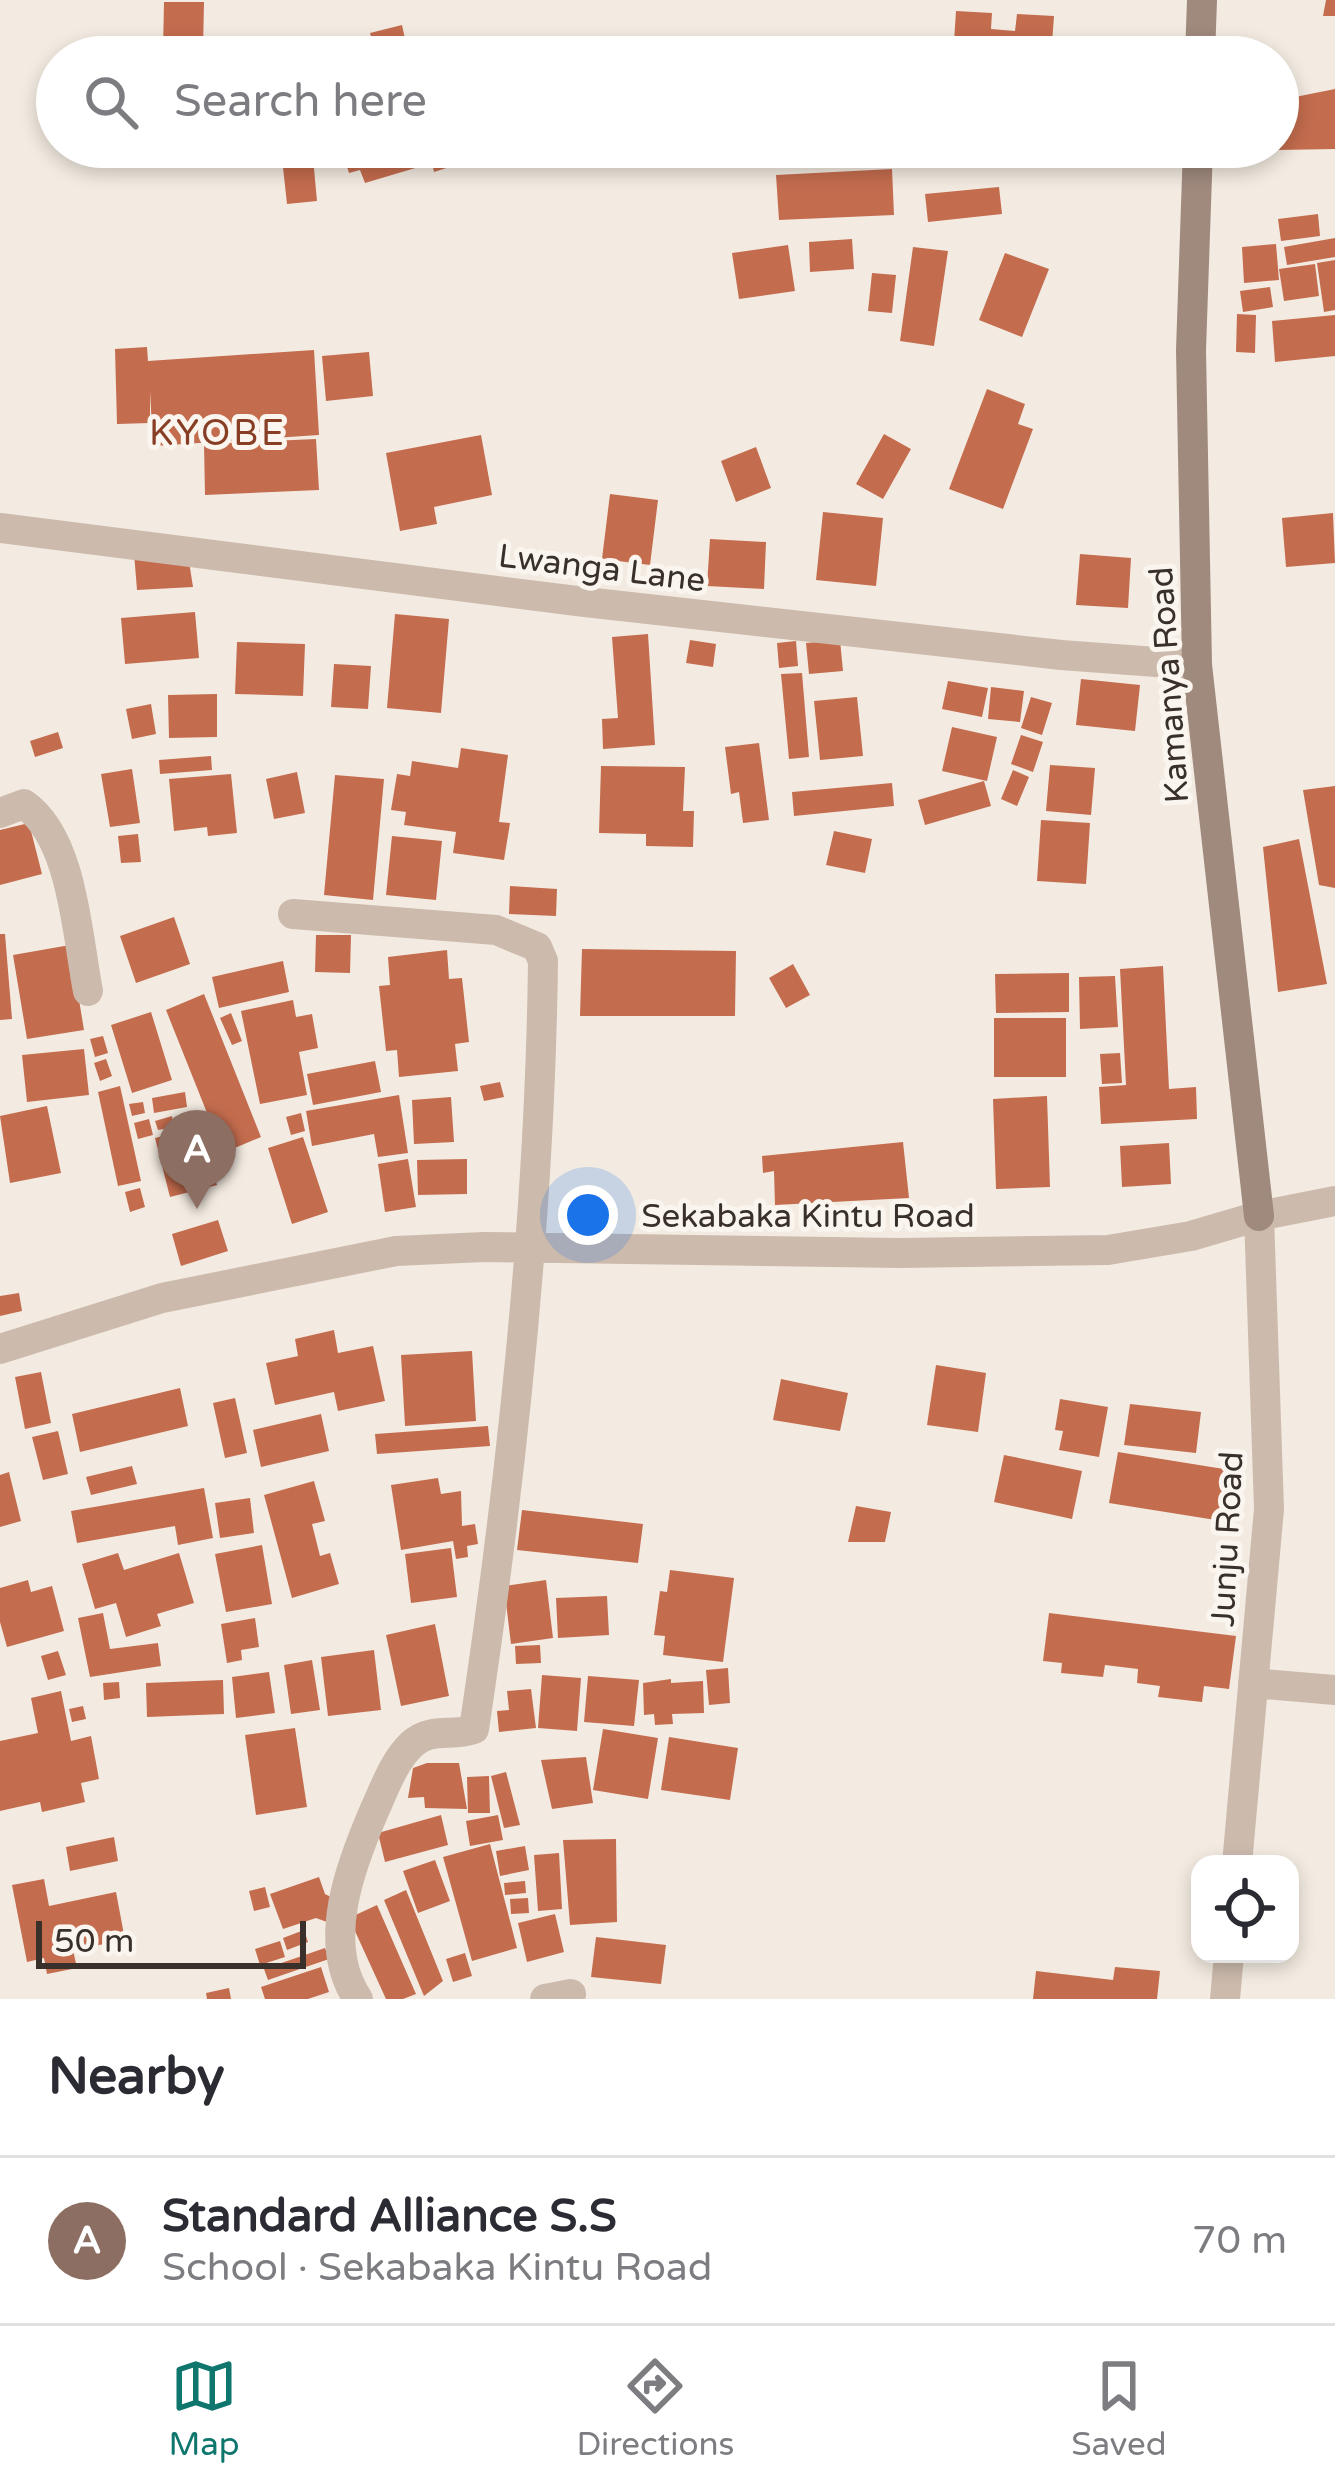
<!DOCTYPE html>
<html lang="en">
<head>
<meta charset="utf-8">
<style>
	:root { --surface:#fff; --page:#f2f2f3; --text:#2b2b33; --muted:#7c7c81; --line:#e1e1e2; --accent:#0f766e }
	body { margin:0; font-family:"Varela Round",sans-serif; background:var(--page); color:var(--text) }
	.controls { position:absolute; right:36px; bottom:36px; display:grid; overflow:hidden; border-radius:24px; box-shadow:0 6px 18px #0003 }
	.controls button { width:108px; height:108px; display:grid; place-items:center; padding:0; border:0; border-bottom:3px solid var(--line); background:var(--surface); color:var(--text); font:60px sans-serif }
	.scale { position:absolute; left:36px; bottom:30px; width:270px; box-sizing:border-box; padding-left:12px; border:6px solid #3a302b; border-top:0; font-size:33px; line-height:42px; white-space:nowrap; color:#3a302b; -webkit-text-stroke:9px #faf5ee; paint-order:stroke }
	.you { position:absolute; left:588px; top:1215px; width:42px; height:42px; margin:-30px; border:9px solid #fff; border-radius:50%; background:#1a73e8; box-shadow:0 0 0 18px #1a73e833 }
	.badge { display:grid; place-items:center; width:78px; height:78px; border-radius:50%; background:var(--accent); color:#fff; font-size:39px; font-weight:700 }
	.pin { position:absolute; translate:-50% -99px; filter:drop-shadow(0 3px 6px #0008) }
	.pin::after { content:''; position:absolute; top:63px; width:42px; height:36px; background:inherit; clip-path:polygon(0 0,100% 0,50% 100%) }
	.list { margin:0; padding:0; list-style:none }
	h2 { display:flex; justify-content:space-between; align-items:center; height:156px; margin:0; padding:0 48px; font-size:51px }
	h2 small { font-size:39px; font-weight:400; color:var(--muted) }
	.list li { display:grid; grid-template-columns:78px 1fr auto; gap:36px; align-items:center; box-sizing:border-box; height:168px; padding:0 48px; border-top:3px solid var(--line) }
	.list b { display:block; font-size:45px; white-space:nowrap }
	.list p { margin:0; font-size:39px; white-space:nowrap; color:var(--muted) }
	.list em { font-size:39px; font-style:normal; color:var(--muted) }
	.icon { flex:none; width:66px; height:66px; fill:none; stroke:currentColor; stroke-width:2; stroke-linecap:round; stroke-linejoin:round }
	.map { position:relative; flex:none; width:1335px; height:1999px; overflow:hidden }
	.search { position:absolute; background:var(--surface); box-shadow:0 6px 18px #0003; left:36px; right:36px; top:36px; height:132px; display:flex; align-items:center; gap:30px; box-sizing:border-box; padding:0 42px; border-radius:66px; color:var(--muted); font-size:45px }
	.sheet { height:324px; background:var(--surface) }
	nav { display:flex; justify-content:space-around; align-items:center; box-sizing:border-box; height:168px; border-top:3px solid var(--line); background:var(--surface); font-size:33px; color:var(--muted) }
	nav a { display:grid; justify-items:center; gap:6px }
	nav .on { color:var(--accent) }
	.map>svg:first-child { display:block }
	.building { fill:#c46c4e }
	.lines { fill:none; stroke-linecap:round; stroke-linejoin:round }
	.street { stroke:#ccbbad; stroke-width:30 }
	.secondary { stroke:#a08a7e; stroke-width:30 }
	.labels { text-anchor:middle; stroke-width:10; stroke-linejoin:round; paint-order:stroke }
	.street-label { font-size:33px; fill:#3a302b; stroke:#faf5ee }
	.neighbourhood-label { font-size:36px; letter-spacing:3px; fill:#883e25; stroke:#faf5ee }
</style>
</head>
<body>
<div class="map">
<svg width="1335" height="1999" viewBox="0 0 1335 1999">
	<rect width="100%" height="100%" fill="#f3ebe1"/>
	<!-- building -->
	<path class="building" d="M1326,0H1335V16H1323Z
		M164,2H204L203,49L163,50Z
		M956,11L992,13L991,29L1015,31L1017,14L1054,16L1051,57H953Z
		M402,25L407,48L376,56L370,33Z
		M1335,89V149L1278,150L1280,100Z
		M312,147L317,201L287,204L281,149Z
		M341,147H467L471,160L434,172L432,163L365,183L360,170L349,173Z
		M1005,147H1045L1044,157L1005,154Z
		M892,169L894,215L779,220L776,175Z
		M999,187L1002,214L928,222L925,194Z
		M1318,214L1320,236L1281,241L1278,219Z
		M1335,238V257L1287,265L1284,247Z
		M852,239L854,269L810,272L809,242Z
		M1276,244L1279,280L1244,283L1242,247Z
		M788,245L795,291L739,299L732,253Z
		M913,247L948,251L934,346L900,341Z
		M1005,253L1049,269L1022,337L979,320Z
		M1335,260V310L1324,312L1317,263Z
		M1315,264L1319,296L1284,301L1279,269Z
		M872,273L896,275L892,313L868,311Z
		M1270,287L1273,307L1243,312L1240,291Z
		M1237,314L1256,315L1255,353L1236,352Z
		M1335,315V356L1275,362L1272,321Z
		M147,347L148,361L314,350L319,435L153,446L150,391V423L117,424L115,349Z
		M369,352L373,396L326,401L322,356Z
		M987,389L1025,404L1018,424L1033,429L1003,509L949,489Z
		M884,434L911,449L883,499L856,484Z
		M481,435L492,495L434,507L437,524L400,531L386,453Z
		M316,439L319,490L205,495L204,444Z
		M756,447L771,488L736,502L721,461Z
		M610,494L658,500L650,565L602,559Z
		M823,512L883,518L876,586L816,580Z
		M1333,513L1335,563L1286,567L1282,518Z
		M710,539L766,542L764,589L707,586Z
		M134,553L188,555L193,587L137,590Z
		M1080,554L1131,558L1128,608L1076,605Z
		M195,612L199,658L125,664L121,618Z
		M395,614L449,619L441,713L387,708Z
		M648,634L655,745L603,749L602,719L618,718L612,637Z
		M690,640L716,644L713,667L686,663Z
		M840,640L843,671L809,674L806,643Z
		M796,641L798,666L779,668L777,643Z
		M237,642L305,644L303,696L235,694Z
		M334,664L371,666L368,709L331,707Z
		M802,673L809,757L789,759L781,674Z
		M1081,679L1140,685L1135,731L1076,725Z
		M948,681L988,688L982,717L942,709Z
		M991,687L1024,691L1020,722L988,719Z
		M217,694V737L169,738L168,695Z
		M857,697L863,756L820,760L814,701Z
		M1031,697L1052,703L1042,735L1021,728Z
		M151,704L156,734L132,739L126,709Z
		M952,727L997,737L987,781L942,771Z
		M58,732L63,748L35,757L30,741Z
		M1021,735L1043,742L1033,772L1011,764Z
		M759,743L769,820L743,823L739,792L731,794L725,747Z
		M461,748L508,755L499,822L510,823L504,860L453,853L456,832L404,825L406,812L391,810L397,774L410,776L412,761L458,768Z
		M211,756L212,770L160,774L159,760Z
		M1050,765L1095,768L1091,815L1046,811Z
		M601,766L685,767L683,811H694L693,847L646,846V834L599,833Z
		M132,769L140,823L110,827L101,774Z
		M1013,770L1029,777L1017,806L1001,799Z
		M297,772L305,813L274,819L266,779Z
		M231,774L237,833L208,836L207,827L174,831L169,779Z
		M335,775L384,779L373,900L324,895Z
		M984,781L991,806L925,825L918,800Z
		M892,783L894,806L794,816L792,792Z
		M1335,786V888L1319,885L1303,790Z
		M1041,820L1090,823L1086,884L1037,881Z
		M29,823L42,874L0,885V830Z
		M834,831L872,839L865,873L826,865Z
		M138,834L141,862L121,863L118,836Z
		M392,836L442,841L436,900L386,895Z
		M1299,839L1327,984L1278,992L1263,847Z
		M510,886L557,889L556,916L509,914Z
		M174,917L190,964L136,983L120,936Z
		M0,934H5L12,1019L0,1020Z
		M316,935H351L350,973L315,972Z
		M70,945L84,1030L27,1039L13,955Z
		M582,949L736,951L735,1016H580Z
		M447,950L449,979L462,978L469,1042L455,1044L458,1071L399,1077L397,1050L386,1051L379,986L390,985L388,957Z
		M283,961L289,992L219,1008L212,977Z
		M793,964L810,995L786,1008L769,978Z
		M1163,966L1169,1089L1196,1087L1197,1119L1101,1124L1099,1087L1126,1085L1120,969Z
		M1069,973V1012L996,1013L995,974Z
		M1115,976L1118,1027L1080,1029L1079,977Z
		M204,994L261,1137L223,1153L166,1010Z
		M293,1000L296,1017L312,1014L318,1048L299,1052L307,1095L260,1104L241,1011Z
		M151,1012L172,1080L132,1093L111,1025Z
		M231,1013L242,1041L232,1045L220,1018Z
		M994,1018H1066V1077H994Z
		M103,1036L108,1053L95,1057L90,1039Z
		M84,1049L89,1095L27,1102L22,1055Z
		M1120,1053L1122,1083L1102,1084L1100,1054Z
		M106,1059L112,1076L100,1081L94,1063Z
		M375,1061L381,1092L313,1105L307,1074Z
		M500,1082L504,1097L484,1101L480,1086Z
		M120,1086L141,1181L118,1186L98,1092Z
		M185,1092L187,1107L154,1113L152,1098Z
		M399,1095L408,1153L378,1157L374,1134L312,1146L306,1111Z
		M1047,1096L1050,1187L996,1189L993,1099Z
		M451,1097L454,1142L414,1144L412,1100Z
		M143,1102L145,1113L132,1116L129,1104Z
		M47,1106L61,1173L10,1183L0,1116Z
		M301,1113L305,1131L291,1135L286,1117Z
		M172,1116L174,1127L158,1130L155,1121Z
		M149,1119L153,1135L138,1139L134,1123Z
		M202,1126L217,1185L170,1197L155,1138Z
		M303,1137L328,1212L292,1224L268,1148Z
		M903,1142L909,1198L775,1205L774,1171L763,1173L762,1156Z
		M1169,1143L1171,1184L1122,1187L1120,1146Z
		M408,1159L416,1207L385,1212L378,1164Z
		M467,1159V1194L418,1195L417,1160Z
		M140,1188L145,1207L130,1212L125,1192Z
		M218,1220L228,1251L181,1266L172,1234Z
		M19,1293L22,1311L0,1316V1296Z
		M334,1330L338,1353L373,1346L385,1401L338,1411L334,1392L275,1405L266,1363L298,1356L295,1339Z
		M472,1351L476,1421L405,1426L401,1355Z
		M936,1365L986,1373L978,1432L927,1425Z
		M41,1372L51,1423L25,1429L15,1377Z
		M781,1379L848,1393L840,1431L773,1420Z
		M180,1388L188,1426L80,1452L72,1414Z
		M235,1398L247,1453L225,1458L213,1403Z
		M1060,1399L1108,1407L1099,1457L1059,1450L1063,1431L1055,1430Z
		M1130,1404L1201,1412L1196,1453L1124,1445Z
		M321,1414L329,1451L261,1467L253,1430Z
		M488,1426L490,1446L377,1454L375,1434Z
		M58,1431L68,1474L43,1480L32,1437Z
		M1118,1452L1230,1470L1222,1521L1109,1503Z
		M1004,1455L1082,1471L1072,1519L994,1502Z
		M132,1466L137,1484L91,1495L86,1477Z
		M9,1472L21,1521L0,1527V1475Z
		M438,1478L441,1494L461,1491L462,1526L475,1524L478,1544L467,1546L468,1557L456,1559L453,1541L401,1550L391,1485Z
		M314,1481L325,1521L312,1524L320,1556L330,1553L339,1584L292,1598L264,1495Z
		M204,1488L213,1538L178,1545L175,1526L77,1543L71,1511Z
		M250,1498L254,1533L220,1538L215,1503Z
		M856,1506L891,1512L885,1542H848Z
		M522,1510L643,1524L638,1563L517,1550Z
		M262,1545L272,1604L226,1612L215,1554Z
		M451,1548L457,1597L411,1603L405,1554Z
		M118,1553L124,1570L179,1553L194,1603L157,1614L161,1626L126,1637L116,1603L95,1609L82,1564Z
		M670,1570L734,1578L723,1662L663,1655L665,1636L654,1635L660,1591L667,1592Z
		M28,1580L31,1592L52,1586L64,1631L7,1647L0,1622V1588Z
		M546,1580L553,1638L511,1644L504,1586Z
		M607,1596L609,1635L558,1638L556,1598Z
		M103,1613L110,1649L158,1643L161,1666L90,1677L78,1618Z
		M1049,1613L1236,1636L1229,1689L1204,1686L1202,1702L1158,1697L1160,1686L1137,1683L1138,1669L1105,1665L1103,1677L1061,1673L1062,1663L1043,1661Z
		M255,1618L259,1647L241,1650L242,1660L227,1663L221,1624Z
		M435,1624L449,1696L401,1706L386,1635Z
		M540,1645L541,1663L516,1664L515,1646Z
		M374,1650L381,1710L328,1716L321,1657Z
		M58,1651L66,1675L48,1680L41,1656Z
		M312,1660L320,1710L291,1714L284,1665Z
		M728,1668L730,1703L709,1705L706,1670Z
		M269,1672L275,1713L236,1718L232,1677Z
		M542,1675L581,1678L577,1731L538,1728Z
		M588,1676L639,1680L634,1726L584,1722Z
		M671,1679V1683L703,1681L704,1713L672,1714L673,1724L655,1725L654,1714L644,1715L643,1683Z
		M223,1680L224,1714L147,1717L146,1683Z
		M119,1682L120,1698L104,1700L103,1683Z
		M531,1689L536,1728L499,1732L497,1711L509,1710L507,1691Z
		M61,1691L71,1741L91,1736L99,1779L81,1783L85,1802L42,1812L40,1802L0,1811V1741L38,1733L31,1698Z
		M83,1706L86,1719L72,1722L69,1709Z
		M295,1728L307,1807L256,1815L245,1735Z
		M603,1729L658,1738L648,1799L593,1790Z
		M669,1737L738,1748L730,1800L661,1790Z
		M586,1757L593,1803L552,1809L541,1760Z
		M427,1763H459L467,1809L425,1808L424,1797L408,1798L413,1768Z
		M506,1772L520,1825L504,1828L491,1776Z
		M489,1776L490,1813H468L467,1777Z
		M441,1815L448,1845L385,1862L378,1833Z
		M498,1815L503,1840L470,1846L466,1821Z
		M114,1837L118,1861L70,1871L66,1847Z
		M616,1839L617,1922L570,1925L563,1840Z
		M490,1844L517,1948L472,1961L443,1857Z
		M525,1846L529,1870L500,1876L496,1851Z
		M559,1853L562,1909L538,1911L534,1855Z
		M435,1860L450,1901L418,1913L403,1871Z
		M319,1877L325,1894L333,1898L327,1922L316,1918L283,1929L270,1894Z
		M44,1879L49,1906L116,1892L125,1940L73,1950L77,1968L47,1974L44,1958L27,1962L12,1885Z
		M525,1881L526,1893L505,1895L504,1883Z
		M265,1887L270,1907L254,1911L249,1891Z
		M406,1890L443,1981L424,1996L384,1900Z
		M528,1898L529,1913L511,1914L510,1899Z
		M377,1905L416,1994L403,1999H386L349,1918Z
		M555,1914L564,1952L527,1962L518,1923Z
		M304,1930L308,1942L287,1950L283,1938Z
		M596,1937L666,1945L661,1984L591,1977Z
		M280,1941L285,1957L260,1965L255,1949Z
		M325,1948L329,1959L268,1980L264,1969Z
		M465,1953L472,1976L453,1982L446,1959Z
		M321,1967L329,1992L308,1999H265L261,1987Z
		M1115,1967L1160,1971L1157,1999H1033L1036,1971L1113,1980Z
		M229,1988L231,1999H207L206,1993Z"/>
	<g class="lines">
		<!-- street -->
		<path class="street" d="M0,528L585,602L1061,655L1197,665
			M0,813L24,804C73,838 77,935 88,991
			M293,914L496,930L537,947L543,961C540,1217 512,1476 474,1729C453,1737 430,1727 412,1744C394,1761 385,1787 375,1809C351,1864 320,1943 358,1999
			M0,1349L162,1298L396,1251L484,1247L900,1253L1108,1250L1191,1236L1259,1216L1335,1201
			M1253,1683L1335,1690
			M1237,1864L1269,1509L1259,1216
			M545,1999L571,1994
			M1225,1999L1229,1954"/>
		<!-- secondary -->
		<path class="secondary" d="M1200,57L1202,0
			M1198,147L1191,350L1197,665L1259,1216"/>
	</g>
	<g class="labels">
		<!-- street labels -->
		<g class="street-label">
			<text transform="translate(602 567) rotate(7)" y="12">Lwanga Lane</text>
			<text transform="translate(1168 685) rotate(-94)" y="12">Kamanya Road</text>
			<text x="808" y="1227">Sekabaka Kintu Road</text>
			<text transform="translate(1226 1539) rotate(-87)" y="12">Junju Road</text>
		</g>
		<!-- neighbourhood labels -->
		<g class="neighbourhood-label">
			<text x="218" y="445">KYOBE</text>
		</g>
	</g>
</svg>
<div class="controls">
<button><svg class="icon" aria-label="locate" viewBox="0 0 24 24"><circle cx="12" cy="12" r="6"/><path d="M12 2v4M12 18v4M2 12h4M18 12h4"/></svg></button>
</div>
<div class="scale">50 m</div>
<div class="you"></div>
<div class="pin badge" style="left:197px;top:1209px;background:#8d6e63">A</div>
<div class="search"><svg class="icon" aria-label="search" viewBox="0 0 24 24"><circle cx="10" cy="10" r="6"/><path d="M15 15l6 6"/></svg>Search here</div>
</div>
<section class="sheet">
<h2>Nearby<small></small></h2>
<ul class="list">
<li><span class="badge" style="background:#8d6e63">A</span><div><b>Standard Alliance S.S</b><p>School · Sekabaka Kintu Road</p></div><em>70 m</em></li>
</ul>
</section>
<nav>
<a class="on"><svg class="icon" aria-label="map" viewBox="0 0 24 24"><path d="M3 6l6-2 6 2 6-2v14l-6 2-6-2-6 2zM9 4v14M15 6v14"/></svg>Map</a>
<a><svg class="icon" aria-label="directions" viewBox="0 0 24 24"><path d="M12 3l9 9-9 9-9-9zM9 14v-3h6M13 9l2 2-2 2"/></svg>Directions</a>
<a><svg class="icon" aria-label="saved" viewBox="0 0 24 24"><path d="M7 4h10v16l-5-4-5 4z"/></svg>Saved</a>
</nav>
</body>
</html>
